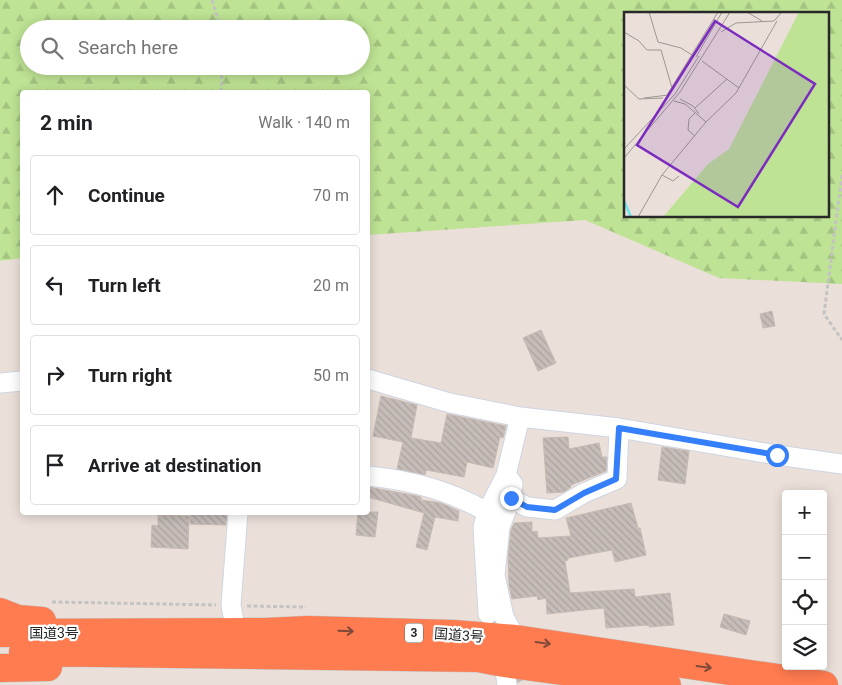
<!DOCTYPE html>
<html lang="en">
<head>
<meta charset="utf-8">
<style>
	:root { --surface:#fff; --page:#f6f6f6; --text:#202124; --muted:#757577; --line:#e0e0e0 }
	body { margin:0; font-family:Roboto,"Noto Sans JP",sans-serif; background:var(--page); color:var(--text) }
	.controls { position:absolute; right:15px; bottom:15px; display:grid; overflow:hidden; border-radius:5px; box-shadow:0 2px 12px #0003 }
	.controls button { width:45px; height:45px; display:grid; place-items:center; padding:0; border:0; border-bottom:1px solid var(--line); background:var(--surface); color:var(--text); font:25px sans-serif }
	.stop { position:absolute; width:15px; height:15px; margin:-11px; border:4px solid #357ffb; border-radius:50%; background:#fff }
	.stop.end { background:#357ffb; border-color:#fff; box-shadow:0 1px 5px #0008 }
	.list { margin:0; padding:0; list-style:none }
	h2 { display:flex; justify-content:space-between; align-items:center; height:65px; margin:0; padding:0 20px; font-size:21px }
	h2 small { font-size:16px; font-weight:400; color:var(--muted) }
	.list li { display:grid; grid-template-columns:32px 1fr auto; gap:15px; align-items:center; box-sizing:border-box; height:80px; margin:0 10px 10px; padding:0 10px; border:1px solid var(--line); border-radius:5px }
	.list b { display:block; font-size:19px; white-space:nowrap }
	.list em { font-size:16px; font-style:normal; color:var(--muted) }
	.icon { flex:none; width:28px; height:28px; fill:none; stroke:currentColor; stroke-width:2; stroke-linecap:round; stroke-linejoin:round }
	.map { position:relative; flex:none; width:842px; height:685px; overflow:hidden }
	.search { position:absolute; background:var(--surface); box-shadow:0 2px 12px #0003; left:20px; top:20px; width:350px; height:55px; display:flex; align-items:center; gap:12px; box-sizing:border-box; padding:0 18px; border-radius:28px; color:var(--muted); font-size:19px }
	.panel { position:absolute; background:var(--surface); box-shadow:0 2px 12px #0003; left:20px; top:90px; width:350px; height:425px; border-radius:5px }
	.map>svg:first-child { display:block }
	.forest { fill:url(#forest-firs); fill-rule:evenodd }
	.building { fill:url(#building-back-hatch); stroke:#c6bbb3 }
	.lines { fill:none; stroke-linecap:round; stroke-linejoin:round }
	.minor-tunnel { stroke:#c4bbb6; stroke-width:19; stroke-dasharray:19 9; stroke-linecap:butt }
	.minor-casing { stroke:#ced5e1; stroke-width:21 }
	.highway-casing { stroke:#c3c3c3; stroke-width:29 }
	.path { stroke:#c3c3c3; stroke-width:3; stroke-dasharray:4 2.5; stroke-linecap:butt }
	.minor { stroke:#fff; stroke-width:19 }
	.highway { stroke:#ff7b50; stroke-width:28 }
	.oneway { stroke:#7e4938 }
	.route { stroke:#357ffb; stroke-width:6 }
	.labels { text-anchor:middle; stroke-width:4.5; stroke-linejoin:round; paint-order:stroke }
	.shield { fill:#fff; stroke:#686868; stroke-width:1 }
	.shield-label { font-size:12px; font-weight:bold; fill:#282828 }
	.street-label { font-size:14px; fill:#282828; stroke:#fff }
	.inset-river { fill:none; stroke:#6ae5ef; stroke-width:2.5 }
	.inset-road { fill:none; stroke:#9d9692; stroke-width:1 }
	.view { fill:#7b2cbf; fill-opacity:0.15; stroke:#7b2cbf; stroke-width:2.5 }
	.inset-edge { fill:none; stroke:#282828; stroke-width:2.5 }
</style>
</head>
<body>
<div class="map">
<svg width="842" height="685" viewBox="0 0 842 685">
	<defs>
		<pattern id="forest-firs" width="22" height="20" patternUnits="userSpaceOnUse" patternTransform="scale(1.25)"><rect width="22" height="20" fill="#bee394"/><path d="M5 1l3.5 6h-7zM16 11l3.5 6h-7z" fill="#a3c380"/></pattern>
		<pattern id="building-back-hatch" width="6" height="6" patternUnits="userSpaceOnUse" patternTransform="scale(1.25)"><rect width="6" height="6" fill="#c6bdb9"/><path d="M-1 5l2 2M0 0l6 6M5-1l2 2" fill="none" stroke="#aaa29f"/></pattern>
	</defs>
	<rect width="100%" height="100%" fill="#ebe0d9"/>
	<!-- forest -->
	<path class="forest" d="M0,0H842V284L719,278L585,220L368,235V92H22V258L0,261ZM626,14H828V216H626ZM29,29H361V66H29Z"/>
	<!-- building -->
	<path class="building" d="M772,311L775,326L763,328L760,314Z
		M541,330L556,363L538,371L523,338Z
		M381,396L417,405L411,438L441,443L447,414L506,426L503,438L500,437L493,468L467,462L464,477L426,470L425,475L397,469L403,442L373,436Z
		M568,437L569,449L599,443L602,457H607L606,471L571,485V487L564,492L547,493L543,438Z
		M662,447L689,451L685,484L658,480Z
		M368,487L412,495L421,497V500L441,503L459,511L458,521L435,517L427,550L416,547L424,513L368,497Z
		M631,503L638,528H640L646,555L615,562L612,550L568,558V560L565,561L570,593L634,589L635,597L670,593L674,625L649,627V625L606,628L604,608L547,614L546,598L538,600L537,596L512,599L509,585L508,556L511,530L514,523L532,522V532L537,531L538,538L571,536L566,518Z
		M190,512H227L226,525L190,524Z
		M358,512H378L375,537L356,535Z
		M158,515L189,516L188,549L151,547L152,525L158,526Z
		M724,614L750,621L746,635L720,627Z"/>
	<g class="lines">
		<!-- minor-tunnel -->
		<path class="minor-tunnel" d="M488,614L524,685"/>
		<defs>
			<path id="minor" d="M368,379L450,403L520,417L619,428L777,455L842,464
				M0,383L22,381
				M506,475L513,484L511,498L500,527L495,575L504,617L516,639
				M368,476C410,480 451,491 487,512
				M511,498L527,507L555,510L584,493L617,479L619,428
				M488,614L483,527L487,512L506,475L520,417
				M235,627L231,605L238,512
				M504,663L507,685"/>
			<path id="highway" d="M0,612L18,619L42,621
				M0,633L265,632L308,630L454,634L516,639L824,685
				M23,652L478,658L504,663L667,685
				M0,668L48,667"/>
		</defs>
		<!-- minor casing -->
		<use href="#minor" class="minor-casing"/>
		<!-- highway casing -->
		<use href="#highway" class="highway-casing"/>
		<!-- path -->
		<path class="path" d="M212,0L221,29
			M221,92L222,66
			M842,175L824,314L842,340
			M52,602L216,605
			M247,606L306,607"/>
		<!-- minor -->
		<use href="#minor" class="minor"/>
		<!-- highway -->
		<use href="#highway" class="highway"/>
	</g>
	<!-- one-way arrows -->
	<defs><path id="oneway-shaft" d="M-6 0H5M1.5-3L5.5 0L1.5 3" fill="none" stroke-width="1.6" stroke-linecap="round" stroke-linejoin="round" transform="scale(1.25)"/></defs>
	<g class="oneway">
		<use href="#oneway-shaft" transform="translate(346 631) rotate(2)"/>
		<use href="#oneway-shaft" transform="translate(543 643) rotate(8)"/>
		<use href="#oneway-shaft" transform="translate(704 667) rotate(8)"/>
	</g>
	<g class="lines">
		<!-- route -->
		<path class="route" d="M511,498L527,507L555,510L584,493L616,479L619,428L777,455"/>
	</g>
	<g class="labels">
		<!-- shield labels -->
		<rect class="shield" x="405" y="623.5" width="18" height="19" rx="4"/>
		<g class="shield-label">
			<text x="414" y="637">3</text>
		</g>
		<!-- street labels -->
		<g class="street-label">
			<text x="54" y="638">国道3号</text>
			<text transform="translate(459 635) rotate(4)" y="5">国道3号</text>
		</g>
	</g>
	<!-- overview -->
	<g transform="translate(624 12)">
		<rect width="205" height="205" fill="#ebe0d9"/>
		<path d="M175,0H205V205H39L84,152L105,137Z" fill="#bee394"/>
		<path class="inset-river" d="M0,189L7,205"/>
		<path class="inset-road" d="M25,0L34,30M123,0L138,9M0,20L15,29L23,38H37L48,76M97,20L112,11L150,9L158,0M34,30L57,36L68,43M72,45L98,0M78,49L115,76M0,73L15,87L39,86M43,83L94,0M20,86L44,83M56,87L69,94L75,102M50,89L61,92L82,110M71,96L103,67M71,101L65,107L64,118L71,124M0,137L51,82L75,44M0,146L56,80L106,0M38,163L49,169L55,164M14,205L38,163L82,110L112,81L153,9"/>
		<path class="view" d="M91,9L191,72L114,195L13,133Z"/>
		<rect width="205" height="205" class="inset-edge"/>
	</g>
</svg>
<div class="controls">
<button>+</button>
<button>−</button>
<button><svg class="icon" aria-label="locate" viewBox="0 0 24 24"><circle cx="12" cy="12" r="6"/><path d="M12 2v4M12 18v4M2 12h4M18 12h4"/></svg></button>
<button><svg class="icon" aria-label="layers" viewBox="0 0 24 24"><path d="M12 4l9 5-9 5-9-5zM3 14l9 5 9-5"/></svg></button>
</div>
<div class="stop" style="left:777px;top:455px"></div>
<div class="stop end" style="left:511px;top:498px"></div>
<div class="search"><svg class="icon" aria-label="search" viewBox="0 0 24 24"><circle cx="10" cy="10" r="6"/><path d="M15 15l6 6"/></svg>Search here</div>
<section class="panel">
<h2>2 min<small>Walk · 140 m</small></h2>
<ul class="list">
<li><svg class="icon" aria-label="ahead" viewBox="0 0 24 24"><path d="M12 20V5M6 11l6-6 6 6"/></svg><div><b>Continue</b></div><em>70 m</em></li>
<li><svg class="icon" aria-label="left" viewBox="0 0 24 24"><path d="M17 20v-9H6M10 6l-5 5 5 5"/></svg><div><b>Turn left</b></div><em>20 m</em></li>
<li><svg class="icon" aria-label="right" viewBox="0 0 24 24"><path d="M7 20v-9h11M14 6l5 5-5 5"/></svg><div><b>Turn right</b></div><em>50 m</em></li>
<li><svg class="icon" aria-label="arrive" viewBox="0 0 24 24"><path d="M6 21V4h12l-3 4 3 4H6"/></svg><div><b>Arrive at destination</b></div></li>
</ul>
</section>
</div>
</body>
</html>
